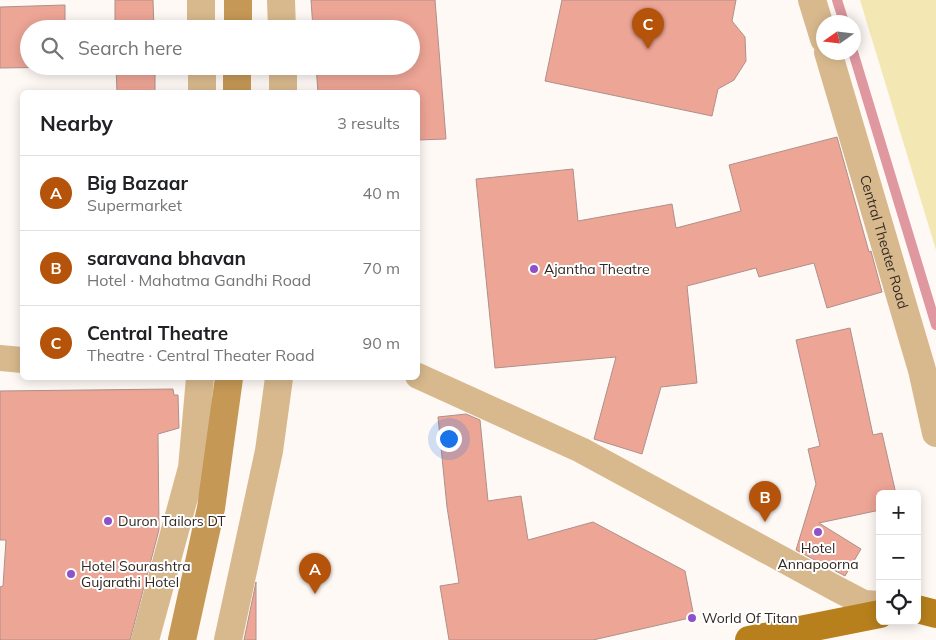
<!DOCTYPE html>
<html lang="en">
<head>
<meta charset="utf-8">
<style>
	:root { --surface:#fff; --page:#f6f6f6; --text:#202124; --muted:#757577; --line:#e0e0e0; --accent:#b45309 }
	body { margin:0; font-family:Mulish,sans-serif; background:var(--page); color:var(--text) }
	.controls { position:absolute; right:15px; bottom:15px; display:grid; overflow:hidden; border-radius:8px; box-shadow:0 2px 12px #0003 }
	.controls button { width:45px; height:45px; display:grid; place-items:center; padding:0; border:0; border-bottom:1px solid var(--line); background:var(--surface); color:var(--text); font:25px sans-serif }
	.compass { position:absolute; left:816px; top:15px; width:45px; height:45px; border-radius:50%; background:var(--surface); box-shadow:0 2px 12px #0003; rotate:256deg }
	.you { position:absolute; left:448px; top:438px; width:18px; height:18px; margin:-12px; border:4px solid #fff; border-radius:50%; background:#1a73e8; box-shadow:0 0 0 8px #1a73e833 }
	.badge { display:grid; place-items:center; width:32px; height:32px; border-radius:50%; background:var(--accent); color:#fff; font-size:16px; font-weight:700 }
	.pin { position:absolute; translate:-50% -41px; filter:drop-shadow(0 1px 2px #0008) }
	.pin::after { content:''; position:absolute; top:26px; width:18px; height:15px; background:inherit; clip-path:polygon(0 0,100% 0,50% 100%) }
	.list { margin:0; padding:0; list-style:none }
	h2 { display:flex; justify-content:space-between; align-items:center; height:65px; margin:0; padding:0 20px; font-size:21px }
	h2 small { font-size:16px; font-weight:400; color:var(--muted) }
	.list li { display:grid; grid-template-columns:32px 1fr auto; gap:15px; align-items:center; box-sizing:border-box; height:75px; padding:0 20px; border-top:1px solid var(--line) }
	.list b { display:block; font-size:19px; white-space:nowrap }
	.list p { margin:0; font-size:16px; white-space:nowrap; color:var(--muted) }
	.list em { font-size:16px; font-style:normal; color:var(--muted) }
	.icon { flex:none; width:28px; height:28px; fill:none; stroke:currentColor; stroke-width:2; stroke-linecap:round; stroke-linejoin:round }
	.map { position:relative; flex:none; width:936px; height:640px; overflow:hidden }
	.search { position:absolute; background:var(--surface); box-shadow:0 2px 12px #0003; left:20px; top:20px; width:400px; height:55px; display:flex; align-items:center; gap:12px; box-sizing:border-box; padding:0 18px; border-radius:28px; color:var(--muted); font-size:19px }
	.panel { position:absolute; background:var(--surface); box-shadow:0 2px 12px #0003; left:20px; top:90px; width:400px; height:290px; border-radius:8px }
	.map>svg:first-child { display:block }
	.green { fill:#f3e8b3 }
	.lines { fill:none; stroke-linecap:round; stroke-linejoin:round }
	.stream { stroke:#df97a0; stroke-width:10 }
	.building { fill:#eda596; stroke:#ae908a }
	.minor { stroke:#d8b98e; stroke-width:26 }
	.tertiary { stroke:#d8b98e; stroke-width:28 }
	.secondary { stroke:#c59855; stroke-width:28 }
	.primary { stroke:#b7801c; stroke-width:28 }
	.poi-dot { fill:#8f51c7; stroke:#fff; stroke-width:2 }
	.labels { text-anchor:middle; stroke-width:4; stroke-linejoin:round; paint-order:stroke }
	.street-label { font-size:14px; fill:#322822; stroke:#fff }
	.poi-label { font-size:14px; fill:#322822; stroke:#fff; text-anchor:start }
</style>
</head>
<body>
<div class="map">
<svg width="936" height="640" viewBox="0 0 936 640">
	<rect width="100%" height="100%" fill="#fff9f6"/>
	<!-- green -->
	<path class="green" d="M860,0H936V250Z"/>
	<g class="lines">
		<!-- stream -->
		<path class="stream" d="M837,0L844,22
			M853,52L936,325"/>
	</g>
	<!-- building -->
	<path class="building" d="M115,0H153L154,29H115Z
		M311,0H435L446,139L418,140V92H318L316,66H411V29H313Z
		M562,0H736L732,21L745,37L746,61L734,80L718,89L712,116L545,81Z
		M65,5V29H29V66L66,67L0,68V7Z
		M116,66H155V92H117Z
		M837,137L869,252L871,251L882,292L827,308L814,263L759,277L756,268L687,286L697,383L661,387L642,454L594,439L616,357L495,368L476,179L573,169L578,221L672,204L676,228L741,211L729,165Z
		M850,328L873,435L882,433L896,494H880V510L819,523L861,549L845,576L796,550L816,484L808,449L820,446L796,340Z
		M173,389L174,395H178L179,428L158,434L159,530L130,640H0V587L3,586L6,540H0V391Z
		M466,414L480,420L488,501L521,496L528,540L593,522L685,571L694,617L593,640H449L440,586L459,583L447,507L438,417Z
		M256,582V640H244Z"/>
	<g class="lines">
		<!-- minor -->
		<path class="minor" d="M0,358L22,360
			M418,376L581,450L837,589L864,603L880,604"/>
		<!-- tertiary -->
		<g class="tertiary">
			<path d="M201,0V29"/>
			<path d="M281,0L282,29"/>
			<path d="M812,0L824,39"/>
			<path id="s1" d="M828,52L922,370L936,433"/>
			<path d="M202,66V92"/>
			<path d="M283,66V92"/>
			<path d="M145,640L192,468L200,378"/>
			<path d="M228,640L269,451L279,378"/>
		</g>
		<!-- secondary -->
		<path class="secondary" d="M238,29V0
			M237,92V66
			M182,640L211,508L229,378"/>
		<!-- primary -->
		<path class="primary" d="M917,609L936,614
			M749,640L880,614"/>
	</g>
	<!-- markers -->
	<g class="poi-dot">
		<circle cx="534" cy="269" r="5"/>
		<circle cx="108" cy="521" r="5"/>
		<circle cx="818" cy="532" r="5"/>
		<circle cx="71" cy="574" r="5"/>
		<circle cx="692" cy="618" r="5"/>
	</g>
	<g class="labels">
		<!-- street labels -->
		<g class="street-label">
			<text dy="5" stroke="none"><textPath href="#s1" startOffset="198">Central Theater Road</textPath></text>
		</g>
		<!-- poi labels -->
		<g class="poi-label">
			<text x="544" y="274">Ajantha Theatre</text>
			<text x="118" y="526">Duron Tailors DT</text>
			<text x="818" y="553" text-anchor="middle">Hotel<tspan x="818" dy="16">Annapoorna</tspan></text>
			<text x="81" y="571">Hotel Sourashtra<tspan x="81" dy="16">Gujarathi Hotel</tspan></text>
			<text x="702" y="623">World Of Titan</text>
		</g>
	</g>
</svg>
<div class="controls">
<button>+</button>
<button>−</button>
<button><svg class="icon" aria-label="locate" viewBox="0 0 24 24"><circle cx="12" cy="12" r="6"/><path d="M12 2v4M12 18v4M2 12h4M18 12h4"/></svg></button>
</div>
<svg class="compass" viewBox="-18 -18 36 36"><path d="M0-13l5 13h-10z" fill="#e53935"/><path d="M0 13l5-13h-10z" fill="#757577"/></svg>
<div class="you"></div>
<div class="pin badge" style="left:315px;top:594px">A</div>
<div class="pin badge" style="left:765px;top:522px">B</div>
<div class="pin badge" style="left:648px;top:49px">C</div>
<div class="search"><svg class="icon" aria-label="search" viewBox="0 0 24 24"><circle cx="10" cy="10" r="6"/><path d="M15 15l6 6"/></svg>Search here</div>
<section class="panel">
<h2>Nearby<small>3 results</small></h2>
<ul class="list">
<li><span class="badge">A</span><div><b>Big Bazaar</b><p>Supermarket</p></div><em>40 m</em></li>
<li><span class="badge">B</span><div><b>saravana bhavan</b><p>Hotel · Mahatma Gandhi Road</p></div><em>70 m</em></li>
<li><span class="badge">C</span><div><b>Central Theatre</b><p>Theatre · Central Theater Road</p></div><em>90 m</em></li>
</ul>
</section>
</div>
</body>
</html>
